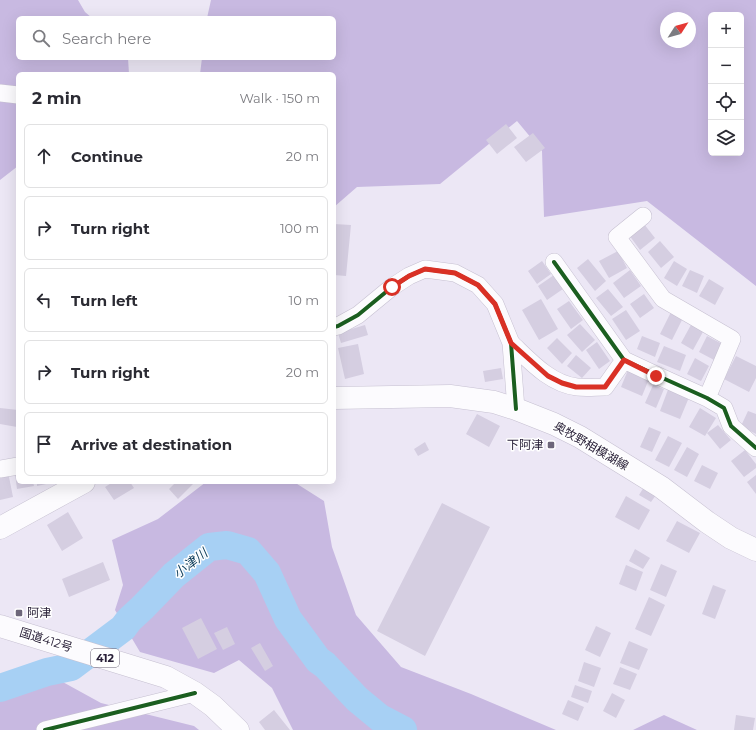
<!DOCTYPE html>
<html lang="en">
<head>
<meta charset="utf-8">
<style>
	:root { --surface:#fff; --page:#f7f7f7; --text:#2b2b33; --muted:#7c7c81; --line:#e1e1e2 }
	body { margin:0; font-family:Montserrat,"Noto Sans JP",sans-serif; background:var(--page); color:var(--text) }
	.controls { position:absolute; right:12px; top:12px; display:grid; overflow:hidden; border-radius:6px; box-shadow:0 4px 16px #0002 }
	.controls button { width:36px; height:36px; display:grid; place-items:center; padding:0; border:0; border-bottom:1px solid var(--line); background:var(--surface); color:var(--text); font:20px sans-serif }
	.compass { position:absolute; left:660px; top:12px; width:36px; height:36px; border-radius:50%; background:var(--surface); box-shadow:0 4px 16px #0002; rotate:54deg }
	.stop { position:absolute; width:12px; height:12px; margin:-9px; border:3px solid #d93025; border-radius:50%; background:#fff }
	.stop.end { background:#d93025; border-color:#fff; box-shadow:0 1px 4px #0008 }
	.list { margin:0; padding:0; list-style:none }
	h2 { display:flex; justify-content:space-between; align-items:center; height:52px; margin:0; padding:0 16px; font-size:17px }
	h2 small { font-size:13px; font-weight:400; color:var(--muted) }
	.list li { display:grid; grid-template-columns:26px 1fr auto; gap:12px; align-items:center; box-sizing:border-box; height:64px; margin:0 8px 8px; padding:0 8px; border:1px solid var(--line); border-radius:6px }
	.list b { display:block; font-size:15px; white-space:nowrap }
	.list em { font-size:13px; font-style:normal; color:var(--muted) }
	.icon { flex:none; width:22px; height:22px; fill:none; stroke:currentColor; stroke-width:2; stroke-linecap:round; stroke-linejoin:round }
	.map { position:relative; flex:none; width:756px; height:730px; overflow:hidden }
	.search { position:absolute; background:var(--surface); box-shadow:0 4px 16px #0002; left:16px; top:16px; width:320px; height:44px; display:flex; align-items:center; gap:10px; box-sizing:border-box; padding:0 14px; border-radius:6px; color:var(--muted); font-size:15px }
	.panel { position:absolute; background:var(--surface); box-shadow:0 4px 16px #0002; left:16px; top:72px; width:320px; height:412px; border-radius:6px }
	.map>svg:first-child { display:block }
	.forest { fill:#c8b9e1; fill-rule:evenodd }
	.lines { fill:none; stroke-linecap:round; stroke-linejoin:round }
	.river { stroke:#a7d0f4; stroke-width:28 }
	.building { fill:#d5cee1 }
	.minor-casing { stroke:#c6c0d1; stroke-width:18 }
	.secondary-casing { stroke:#c6c0d1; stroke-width:23 }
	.trunk-casing { stroke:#c6c0d1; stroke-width:23 }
	.minor { stroke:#fcfbfe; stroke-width:17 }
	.secondary { stroke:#fcfbfe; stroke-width:22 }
	.trunk { stroke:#fcfbfe; stroke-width:22 }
	.cycleway-casing { stroke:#fff; stroke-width:6 }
	.cycleway { stroke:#1b5e20; stroke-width:4 }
	.route { stroke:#d93025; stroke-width:5 }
	.poi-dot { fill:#6d667a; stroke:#fff; stroke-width:1.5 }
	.labels { text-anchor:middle; stroke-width:3; stroke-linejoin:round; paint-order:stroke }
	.shield { fill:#fff; stroke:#696374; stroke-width:1 }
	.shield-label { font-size:11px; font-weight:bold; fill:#292038 }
	.poi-label { font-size:12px; fill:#292038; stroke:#fff; text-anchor:end }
	.street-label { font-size:12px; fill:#292038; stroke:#fff }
	.water-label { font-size:13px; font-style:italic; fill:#12415f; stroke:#fff }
</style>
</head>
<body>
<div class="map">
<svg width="756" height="730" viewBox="0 0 756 730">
	<rect width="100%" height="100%" fill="#ece7f5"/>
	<!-- forest -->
	<path class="forest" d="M0,0H78L85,12L92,18H18V58H128L129,74H18V166L0,180Z
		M211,0H756V286L647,201L544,217L542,151L517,121L440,184L357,187L334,207V74H200L202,58H334V18H207ZM711,15H741V153H711ZM666,18H690V42H666Z
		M206,482H294L324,501L332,547L356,615L401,667L471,694L556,730H293L272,688L239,660L214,673L140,652L115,610L123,585L112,540L158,519Z
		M30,664L101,703L194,726L199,730H0V698Z
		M664,715L697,730H633Z"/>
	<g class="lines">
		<!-- river -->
		<path class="river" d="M0,688L47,672L71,667L123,628L129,620L142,608L174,575L209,547L227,545L248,551L267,573L288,619L318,660L325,665L357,699L380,718L403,730"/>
	</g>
	<!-- building -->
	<path class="building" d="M506,124L517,138L497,154L486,140Z
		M533,133L545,148L526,162L514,147Z
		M334,224L351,225L346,276L334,275Z
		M644,224L655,238L640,250L629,235Z
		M660,241L674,257L661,268L648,252Z
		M618,251L627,268L609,278L599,261Z
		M588,259L606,281L595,291L577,268Z
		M542,261L551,274L537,284L528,271Z
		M674,261L687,269L677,286L664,278Z
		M630,270L641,286L624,298L613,283Z
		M690,270L704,276L697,293L682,286Z
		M554,275L563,289L547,300L538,286Z
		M709,279L724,288L715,305L699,296Z
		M608,289L623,307L611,316L596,298Z
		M644,294L654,308L640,318L630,304Z
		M541,299L558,329L539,340L522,310Z
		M569,301L583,320L571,329L557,309Z
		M626,310L640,331L626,340L612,319Z
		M672,310L684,316L672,340L660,334Z
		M692,323L704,330L693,350L681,343Z
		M580,324L595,340L582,352L567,335Z
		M365,325L368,335L341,343L338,333Z
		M642,336L660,343L655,357L637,349Z
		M707,336L724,345L716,361L699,352Z
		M557,338L572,353L562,364L547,348Z
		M597,342L610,361L599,369L586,350Z
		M358,344L364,374L345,379L338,348Z
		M664,346L686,355L680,371L657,362Z
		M576,355L591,368L582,378L567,366Z
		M736,356L756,366V378L749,392L724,379Z
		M695,358L709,366L701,381L687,374Z
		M501,368L503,379L485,382L483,371Z
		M628,370L649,379L642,396L621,387Z
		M653,385L664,389L656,408L645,403Z
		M669,387L690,395L680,419L660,411Z
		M0,408L18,410L17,427L0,424Z
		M700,408L716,418L705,436L689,427Z
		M748,411L756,414V434L741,426Z
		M477,414L500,426L489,447L466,434Z
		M718,425L731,440L720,449L707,433Z
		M649,427L661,432L652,452L640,447Z
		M668,436L682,443L669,467L655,460Z
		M425,442L429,450L418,456L414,449Z
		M687,447L699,454L687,477L674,470Z
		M745,450L756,464V468L744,477L731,461Z
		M702,465L718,473L710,489L694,481Z
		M8,472L13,497L0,500V474Z
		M15,474H18V482H33L34,486L17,489Z
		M756,475V494L747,482Z
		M37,482H51V483L37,486Z
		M113,482H130L134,488L114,500L105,487Z
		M176,482H193L194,483L178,499L169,489Z
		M644,487L656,495L651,502L639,495Z
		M626,496L650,510L639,530L615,517Z
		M442,503L490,527L425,656L377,631Z
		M68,512L83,538L62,551L47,525Z
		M677,521L700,533L689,553L666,541Z
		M635,549L650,558L643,569L629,561Z
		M103,562L110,580L69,597L62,579Z
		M661,564L677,571L666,597L650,590Z
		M626,565L643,572L636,591L619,584Z
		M713,585L726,590L715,619L702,614Z
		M649,597L665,605L651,636L635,629Z
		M201,618L217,649L198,659L182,628Z
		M596,626L611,633L600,657L585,650Z
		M227,627L235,644L223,650L214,633Z
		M629,641L648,649L639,670L620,663Z
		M260,643L273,666L265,671L251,648Z
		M584,662L601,668L594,687L578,681Z
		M620,667L637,674L630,690L613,684Z
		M575,685L592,691L588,703L571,697Z
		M612,693L625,700L616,718L603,711Z
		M568,700L584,707L578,721L562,714Z
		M274,710L290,730H265L259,722Z
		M736,715L755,718L753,730H734Z"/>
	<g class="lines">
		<defs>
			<path id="minor" d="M0,93L18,95
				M643,216L617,237L663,299L732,339L707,398
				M554,262L624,360L656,375L707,398L724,408L731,426L756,448
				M334,327L338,326L358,315L392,287L409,276L425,269L455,273L478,285L495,304L511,343L516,409
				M511,343C529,360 550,384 577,387C586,388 596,387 605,387L624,360
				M0,469L18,466
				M45,730L195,693"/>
			<path id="secondary" d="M334,398L450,396L494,402L516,409L554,424L580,437L661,487L707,522L731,538L756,550
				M0,528L84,482"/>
			<path id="trunk" d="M0,626L166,677L195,693L213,706L238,730"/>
		</defs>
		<!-- minor casing -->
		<use href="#minor" class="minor-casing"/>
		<!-- secondary casing -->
		<use href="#secondary" class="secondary-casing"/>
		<!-- trunk casing -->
		<use href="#trunk" class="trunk-casing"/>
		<!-- minor -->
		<use href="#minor" class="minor"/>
		<!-- secondary -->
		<use href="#secondary" class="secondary"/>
		<!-- trunk -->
		<use href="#trunk" class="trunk"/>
		<defs>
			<path id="cycleway" d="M554,262L624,360L656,375L707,398L724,408L731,426L756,448
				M334,327L338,326L358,315L392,287L409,276L425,269L455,273L478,285L495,304L511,343L516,409
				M45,730L195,693"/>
		</defs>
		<!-- cycleway casing -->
		<use href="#cycleway" class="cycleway-casing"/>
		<!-- cycleway -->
		<use href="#cycleway" class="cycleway"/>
	</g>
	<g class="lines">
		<!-- route -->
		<path class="route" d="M392,287L409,276L425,269L455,273L478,285L495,304L511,343L548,376L562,383L576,387H605L624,360L656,376"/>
	</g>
	<!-- markers -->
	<g class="poi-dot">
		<rect x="547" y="441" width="8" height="8" rx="2"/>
		<rect x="15" y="609" width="8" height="8" rx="2"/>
	</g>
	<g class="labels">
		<!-- shield labels -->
		<rect class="shield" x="91" y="649" width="28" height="18" rx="3"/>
		<g class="shield-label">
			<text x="105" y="662">412</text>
		</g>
		<!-- poi labels -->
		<g class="poi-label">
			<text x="543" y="449">下阿津</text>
			<text x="27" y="617" text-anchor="start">阿津</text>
		</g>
		<!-- street labels -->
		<g class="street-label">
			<text transform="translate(591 446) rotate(30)" y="4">奥牧野相模湖線</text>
			<text transform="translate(46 640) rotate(17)" y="4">国道412号</text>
		</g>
		<!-- water labels -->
		<g class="water-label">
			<text transform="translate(190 563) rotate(-38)" y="5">小津川</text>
		</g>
	</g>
</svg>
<div class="controls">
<button>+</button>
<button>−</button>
<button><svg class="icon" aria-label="locate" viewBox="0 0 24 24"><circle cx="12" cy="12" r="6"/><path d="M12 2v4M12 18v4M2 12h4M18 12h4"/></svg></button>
<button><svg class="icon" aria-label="layers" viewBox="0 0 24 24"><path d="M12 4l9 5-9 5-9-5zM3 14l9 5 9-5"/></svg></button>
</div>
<svg class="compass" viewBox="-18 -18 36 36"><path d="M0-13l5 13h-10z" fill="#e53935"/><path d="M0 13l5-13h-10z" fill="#7c7c81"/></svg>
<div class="stop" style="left:392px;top:287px"></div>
<div class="stop end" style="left:656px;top:376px"></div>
<div class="search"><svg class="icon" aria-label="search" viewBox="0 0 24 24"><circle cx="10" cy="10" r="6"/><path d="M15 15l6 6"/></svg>Search here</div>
<section class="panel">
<h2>2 min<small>Walk · 150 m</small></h2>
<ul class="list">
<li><svg class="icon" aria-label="ahead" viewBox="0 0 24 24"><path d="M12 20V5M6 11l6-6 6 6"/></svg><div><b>Continue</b></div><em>20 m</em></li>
<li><svg class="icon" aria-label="right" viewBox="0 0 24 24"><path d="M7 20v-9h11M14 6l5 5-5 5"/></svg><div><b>Turn right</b></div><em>100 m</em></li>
<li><svg class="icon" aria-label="left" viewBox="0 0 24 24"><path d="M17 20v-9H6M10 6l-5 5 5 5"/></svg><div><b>Turn left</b></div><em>10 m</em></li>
<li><svg class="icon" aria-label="right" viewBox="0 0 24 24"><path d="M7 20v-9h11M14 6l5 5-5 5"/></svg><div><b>Turn right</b></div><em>20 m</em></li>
<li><svg class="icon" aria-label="arrive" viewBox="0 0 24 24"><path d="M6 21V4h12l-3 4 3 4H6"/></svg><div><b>Arrive at destination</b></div></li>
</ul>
</section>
</div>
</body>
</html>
